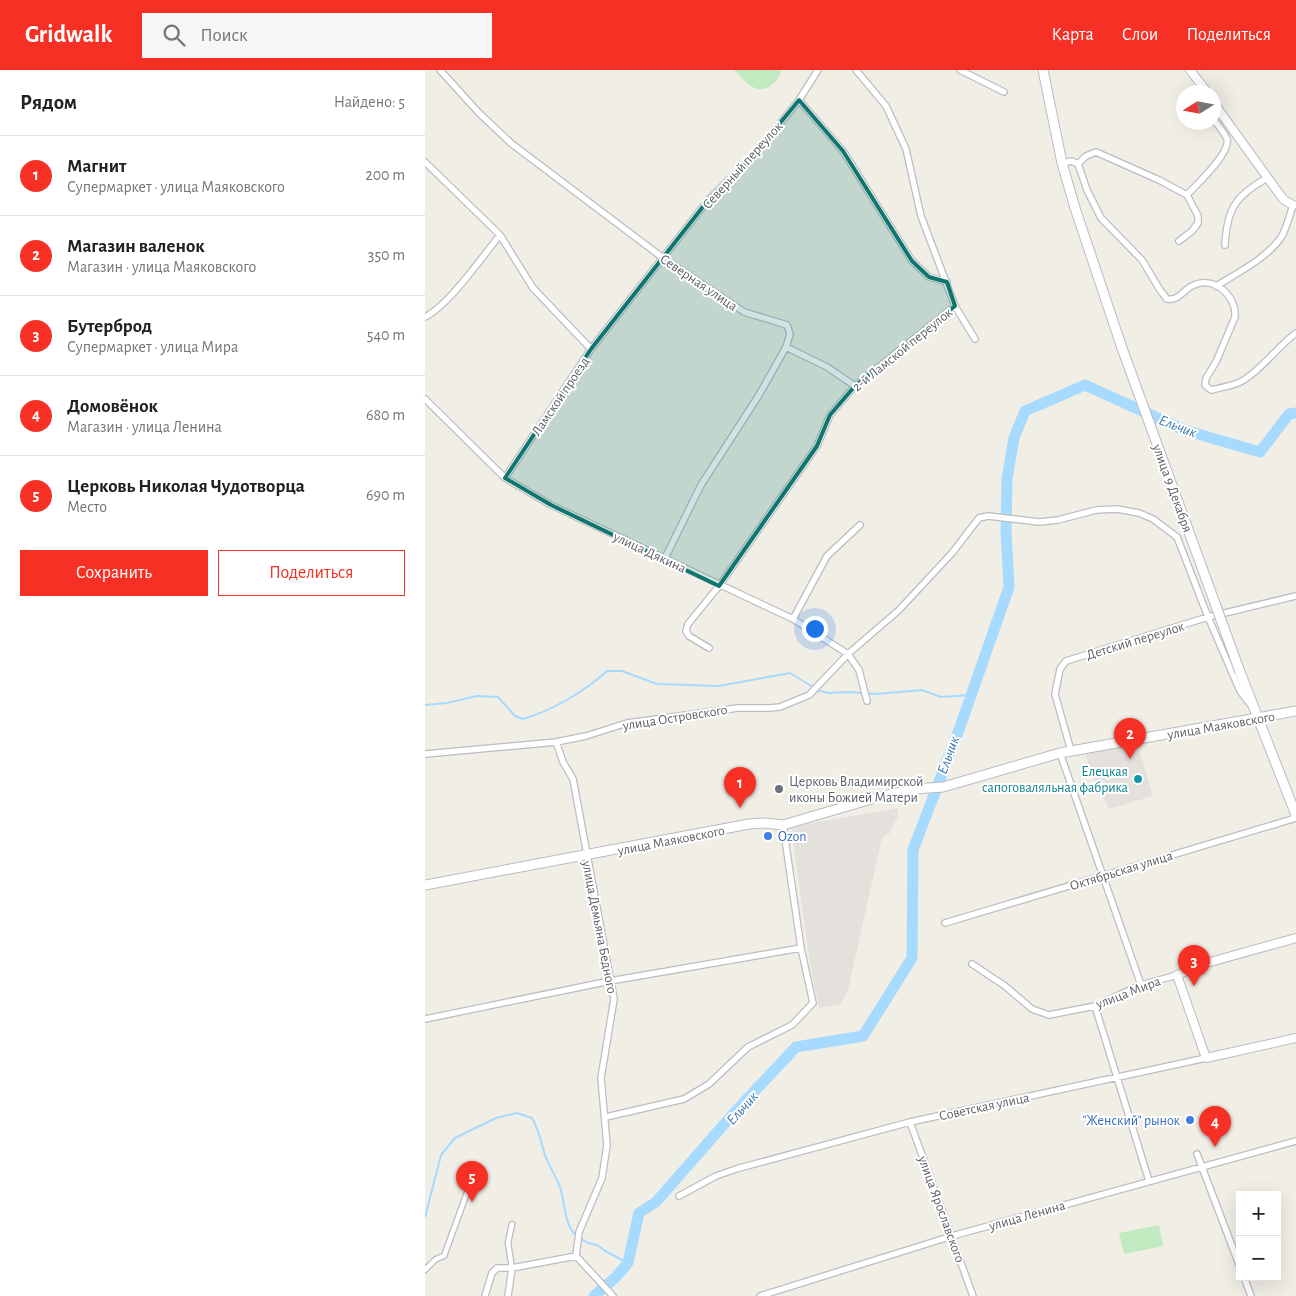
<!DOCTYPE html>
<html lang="ru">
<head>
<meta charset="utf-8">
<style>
	:root { --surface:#fff; --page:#f6f6f6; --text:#222; --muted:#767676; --line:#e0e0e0; --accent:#f73025 }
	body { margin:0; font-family:"Alegreya Sans",sans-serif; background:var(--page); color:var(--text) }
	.controls { position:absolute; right:15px; bottom:15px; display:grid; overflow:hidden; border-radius:0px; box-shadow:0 5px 20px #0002 }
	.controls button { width:45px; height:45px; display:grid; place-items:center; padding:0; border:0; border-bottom:1px solid var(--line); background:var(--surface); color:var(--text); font:25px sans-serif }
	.compass { position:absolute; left:751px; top:15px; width:45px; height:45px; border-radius:50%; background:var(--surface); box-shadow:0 5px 20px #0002; rotate:259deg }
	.you { position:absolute; left:389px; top:558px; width:18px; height:18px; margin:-12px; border:4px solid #fff; border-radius:50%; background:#1a73e8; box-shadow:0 0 0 8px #1a73e833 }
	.badge { display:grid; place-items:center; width:32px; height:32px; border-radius:50%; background:var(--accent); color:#fff; font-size:16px; font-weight:700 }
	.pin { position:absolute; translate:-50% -41px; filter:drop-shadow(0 1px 2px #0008) }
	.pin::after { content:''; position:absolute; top:26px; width:18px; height:15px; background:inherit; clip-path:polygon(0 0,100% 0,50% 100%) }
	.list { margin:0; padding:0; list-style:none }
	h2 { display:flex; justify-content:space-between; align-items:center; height:65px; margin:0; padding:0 20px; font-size:21px }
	h2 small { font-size:16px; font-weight:400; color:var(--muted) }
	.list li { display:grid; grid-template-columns:32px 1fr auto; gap:15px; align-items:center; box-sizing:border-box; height:80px; padding:0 20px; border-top:1px solid var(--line) }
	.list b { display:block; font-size:19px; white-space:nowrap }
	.list p { margin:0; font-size:16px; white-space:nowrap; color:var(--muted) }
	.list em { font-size:16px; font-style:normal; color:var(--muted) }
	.actions { display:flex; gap:10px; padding:15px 20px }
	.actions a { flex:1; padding:11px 0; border:1px solid var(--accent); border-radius:0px; text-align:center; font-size:18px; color:var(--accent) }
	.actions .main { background:var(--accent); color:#fff }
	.icon { flex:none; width:28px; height:28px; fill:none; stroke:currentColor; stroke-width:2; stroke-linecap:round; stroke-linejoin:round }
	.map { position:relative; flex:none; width:871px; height:1226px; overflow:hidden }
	header { display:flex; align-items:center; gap:30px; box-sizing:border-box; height:70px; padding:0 25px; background:var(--accent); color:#fff }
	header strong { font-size:24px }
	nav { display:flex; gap:28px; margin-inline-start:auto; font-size:18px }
	.search { width:350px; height:45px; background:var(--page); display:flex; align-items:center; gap:12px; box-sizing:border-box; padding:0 18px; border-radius:0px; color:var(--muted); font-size:19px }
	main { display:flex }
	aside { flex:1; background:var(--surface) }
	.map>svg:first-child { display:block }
	.industrial { fill:#e4e1dd }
	.green { fill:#c1eac0 }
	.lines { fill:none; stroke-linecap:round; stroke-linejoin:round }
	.stream { stroke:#a7daff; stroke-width:2 }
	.river { stroke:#a7daff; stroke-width:11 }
	.pedestrian-casing { stroke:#babdc2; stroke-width:7 }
	.minor-casing { stroke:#babdc2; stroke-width:8 }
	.tertiary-casing { stroke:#babdc2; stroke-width:10 }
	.secondary-casing { stroke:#b9bcc2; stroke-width:11 }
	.pedestrian { stroke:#fff; stroke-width:4.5 }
	.minor { stroke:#fff; stroke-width:5.5 }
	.tertiary { stroke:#fff; stroke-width:8 }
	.secondary { stroke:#fff; stroke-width:9 }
	.secondary-bridge-casing { stroke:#b9bcc2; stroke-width:11; stroke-linecap:butt }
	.secondary-bridge { stroke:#fff; stroke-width:9 }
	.marked { fill:#0f766e; fill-opacity:0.2; stroke:#0f766e; stroke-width:4; stroke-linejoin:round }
	.culture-dot { fill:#0f9aa8; stroke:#fff; stroke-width:2 }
	.worship-dot { fill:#6b7280; stroke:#fff; stroke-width:2 }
	.shop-dot { fill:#3f7fe0; stroke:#fff; stroke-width:2 }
	.labels { text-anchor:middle; stroke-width:4; stroke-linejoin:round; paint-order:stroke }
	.street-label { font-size:14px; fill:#5d6167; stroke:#fff }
	.culture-label { font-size:14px; fill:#0d838f; stroke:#fff; text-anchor:end }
	.worship-label { font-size:14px; fill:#5b616d; stroke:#fff; text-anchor:start }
	.shop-label { font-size:14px; fill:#366cbe; stroke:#fff; text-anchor:start }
	.water-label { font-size:15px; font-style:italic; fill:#3775b1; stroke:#fff }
</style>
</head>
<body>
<header>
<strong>Gridwalk</strong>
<div class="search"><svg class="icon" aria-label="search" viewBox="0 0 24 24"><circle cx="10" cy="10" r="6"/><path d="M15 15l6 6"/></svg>Поиск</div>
<nav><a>Карта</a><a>Слои</a><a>Поделиться</a></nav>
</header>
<main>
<aside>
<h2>Рядом<small>Найдено: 5</small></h2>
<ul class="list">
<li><span class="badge">1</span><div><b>Магнит</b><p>Супермаркет · улица Маяковского</p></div><em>200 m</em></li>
<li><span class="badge">2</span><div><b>Магазин валенок</b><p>Магазин · улица Маяковского</p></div><em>350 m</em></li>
<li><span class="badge">3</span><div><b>Бутерброд</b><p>Супермаркет · улица Мира</p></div><em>540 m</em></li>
<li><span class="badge">4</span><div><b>Домовёнок</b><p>Магазин · улица Ленина</p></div><em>680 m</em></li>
<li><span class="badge">5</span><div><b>Церковь Николая Чудотворца</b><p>Место</p></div><em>690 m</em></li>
</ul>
<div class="actions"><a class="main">Сохранить</a><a>Поделиться</a></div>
</aside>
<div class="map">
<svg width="871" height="1226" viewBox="0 0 871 1226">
	<rect width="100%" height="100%" fill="#f0eee5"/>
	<!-- industrial -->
	<path class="industrial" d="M712,671L728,726L684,739L666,703L660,682Z
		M472,738L473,746L464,764L457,768L423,920L416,934L394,938L384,887L366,757Z"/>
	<!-- green -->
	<path class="green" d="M309,0H356V1C352,14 339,25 326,16C320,12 314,5 309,0Z
		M734,1155L738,1176L699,1184L694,1163Z"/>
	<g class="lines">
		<!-- stream -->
		<path class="stream" d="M392,620L403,623L424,622L451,624L497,620L516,627L546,625
			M0,635L22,633L52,626L73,627L90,646L98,649C128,640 159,622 182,601H197L232,614L294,616L365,603L388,617
			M0,1147L16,1085L30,1068L71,1048L92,1043L107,1048C114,1060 116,1072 120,1085C124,1096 131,1106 135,1117C140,1131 139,1155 151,1165
			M155,1168L161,1172L174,1176L180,1181L203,1193"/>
		<!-- river -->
		<path class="river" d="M169,1226L190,1208L203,1193L214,1143L231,1132L308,1044L371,977L438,966L487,888L488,780L535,657L584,517L581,461L582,409L589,368L600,341L660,315L759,360L835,382L864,344L871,343"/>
		<defs>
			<path id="pedestrian" d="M87,1198L83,1173L87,1154
				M0,1200L11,1189L19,1186L43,1120"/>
			<path id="minor" d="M15,0L54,43L87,74L238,188L319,242L362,255L365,264L361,277L334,325L276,415L240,488
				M535,0L579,22
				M374,30L418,81L487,191L504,207L522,212
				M0,92L75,165L108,218L166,279L80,408
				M637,93L647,91L653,94L662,120L676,148L717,190L735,220L742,229C755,231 758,219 769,215C789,206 812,226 810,247L791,292L781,308L780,315L786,320C795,318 805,316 813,313C832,305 853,276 871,263
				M653,94L661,86L671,82L734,110L762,125L773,146V153L767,161L754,171
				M762,125C771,115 806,83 802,69C799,62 793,55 788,49
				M800,175C802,139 810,126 842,108
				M791,216C811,204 846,186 858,164C862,155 865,145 868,135H871
				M530,236L550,269
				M0,247C24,235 57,187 75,165
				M361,277L402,297L430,316
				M166,279L284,129L327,87L346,65L374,30L393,0
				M0,329L80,408L126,435L368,549L423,584L434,600L442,631
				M368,549L402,486L435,455
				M284,578L264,566L261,561L263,554L294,516L392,376L405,345L430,316L530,236L496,146L481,79L461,36L431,0
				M131,672L138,692L148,709L189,929L176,1008L182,1075L177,1108L154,1162L151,1186
				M646,681L630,624L635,599L641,591L783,547L871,526
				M635,683L716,915
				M0,684L131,672L161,666L202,653L313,638H344L355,637L384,625L423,584L474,540L527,483L554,448L563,446L614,452L633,450L671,440L692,439L714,443L728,449L752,467L783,547L815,621L825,634
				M520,853L871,748
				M547,894L580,916L607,939L624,945L670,936L716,915L752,905
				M670,936L724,1111
				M0,949L185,911L376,878
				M181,1047L259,1029L284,1014L323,977L367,955L388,933L376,878L358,755
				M485,1052L548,1226
				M772,1084L815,1197
				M254,1126L291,1106L311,1099L485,1052L781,988
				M819,1207L826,1226
				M60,1226L67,1203L72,1198H87L151,1186L188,1226
				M83,1226L87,1198
				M335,1226L527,1166L871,1071"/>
			<path id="tertiary" d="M765,0L782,22
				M788,32L850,118L859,130L868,135
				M871,868L778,894L752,905L781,988L871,968"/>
			<path id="secondary" d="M618,0L637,93L650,138L697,278
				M815,602L871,745
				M0,815L324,754L340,753L358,755L450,728L490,719L518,717L635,683L871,641"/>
		</defs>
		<!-- pedestrian casing -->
		<use href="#pedestrian" class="pedestrian-casing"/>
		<!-- minor casing -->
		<use href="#minor" class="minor-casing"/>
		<!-- tertiary casing -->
		<use href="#tertiary" class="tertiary-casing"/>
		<!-- secondary casing -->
		<use href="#secondary" class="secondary-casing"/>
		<!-- pedestrian -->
		<use href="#pedestrian" class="pedestrian"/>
		<!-- minor -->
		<use href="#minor" class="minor"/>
		<!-- tertiary -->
		<use href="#tertiary" class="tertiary"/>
		<!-- secondary -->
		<use href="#secondary" class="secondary"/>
		<defs>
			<path id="secondary-bridge" d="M697,278L815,602"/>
		</defs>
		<!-- secondary-bridge casing -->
		<use href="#secondary-bridge" class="secondary-bridge-casing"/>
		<!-- secondary-bridge -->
		<use href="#secondary-bridge" class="secondary-bridge"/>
	</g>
	<!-- marked area -->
	<path class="marked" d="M374,30L418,81L487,191L504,207L522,212L530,236L430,316L405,345L392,376L294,516L126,435L80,408L166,279L284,129L327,87Z"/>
	<!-- markers -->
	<circle class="culture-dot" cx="713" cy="709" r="5"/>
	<circle class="worship-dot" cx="354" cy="719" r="5"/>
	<g class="shop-dot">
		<circle cx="343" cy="766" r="5"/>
		<circle cx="765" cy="1050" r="5"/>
	</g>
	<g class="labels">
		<!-- street labels -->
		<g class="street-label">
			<text transform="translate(317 95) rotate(-48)" y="5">Северный переулок</text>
			<text transform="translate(274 212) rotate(34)" y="5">Северная улица</text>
			<text transform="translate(477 279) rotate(-39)" y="5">2-й Ламской переулок</text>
			<text transform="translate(135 326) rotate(-56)" y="5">Ламской проезд</text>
			<text transform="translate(748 418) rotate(70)" y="5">улица 9 Декабря</text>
			<text transform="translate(225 482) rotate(25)" y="5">улица Дякина</text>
			<text transform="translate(710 570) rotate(-17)" y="5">Детский переулок</text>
			<text transform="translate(250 647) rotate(-9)" y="5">улица Островского</text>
			<text transform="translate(796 655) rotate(-10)" y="5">улица Маяковского</text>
			<text transform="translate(246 770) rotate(-11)" y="5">улица Маяковского</text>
			<text transform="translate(696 800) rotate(-17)" y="5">Октябрьская улица</text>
			<text transform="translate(175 857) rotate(79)" y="5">улица Демьяна Бедного</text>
			<text transform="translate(703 922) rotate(-21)" y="5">улица Мира</text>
			<text transform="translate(559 1036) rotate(-12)" y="5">Советская улица</text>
			<text transform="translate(517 1139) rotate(70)" y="5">улица Ярославского</text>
			<text transform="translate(602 1145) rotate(-16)" y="5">улица Ленина</text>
		</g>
		<!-- culture labels -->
		<g class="culture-label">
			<text x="703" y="706">Елецкая<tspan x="703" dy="16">сапоговаляльная фабрика</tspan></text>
		</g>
		<!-- worship labels -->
		<g class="worship-label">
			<text x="364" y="716">Церковь Владимирской<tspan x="364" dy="16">иконы Божией Матери</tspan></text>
		</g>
		<!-- shop labels -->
		<g class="shop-label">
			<text x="353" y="771">Ozon</text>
			<text x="755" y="1055" text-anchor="end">"Женский" рынок</text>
		</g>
		<!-- water labels -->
		<g class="water-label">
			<text transform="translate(753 356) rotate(21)" y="5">Ельчик</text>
			<text transform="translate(523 685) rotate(-70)" y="5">Ельчик</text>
			<text transform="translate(317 1038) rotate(-48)" y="5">Ельчик</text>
		</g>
	</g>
</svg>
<div class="controls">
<button>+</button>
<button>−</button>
</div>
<svg class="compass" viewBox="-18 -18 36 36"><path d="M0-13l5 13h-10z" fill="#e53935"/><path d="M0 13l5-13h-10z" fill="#767676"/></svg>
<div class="you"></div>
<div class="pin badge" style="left:315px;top:738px">1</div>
<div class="pin badge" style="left:705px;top:689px">2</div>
<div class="pin badge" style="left:769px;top:916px">3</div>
<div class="pin badge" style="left:790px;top:1077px">4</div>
<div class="pin badge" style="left:47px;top:1132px">5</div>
</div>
</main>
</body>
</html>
